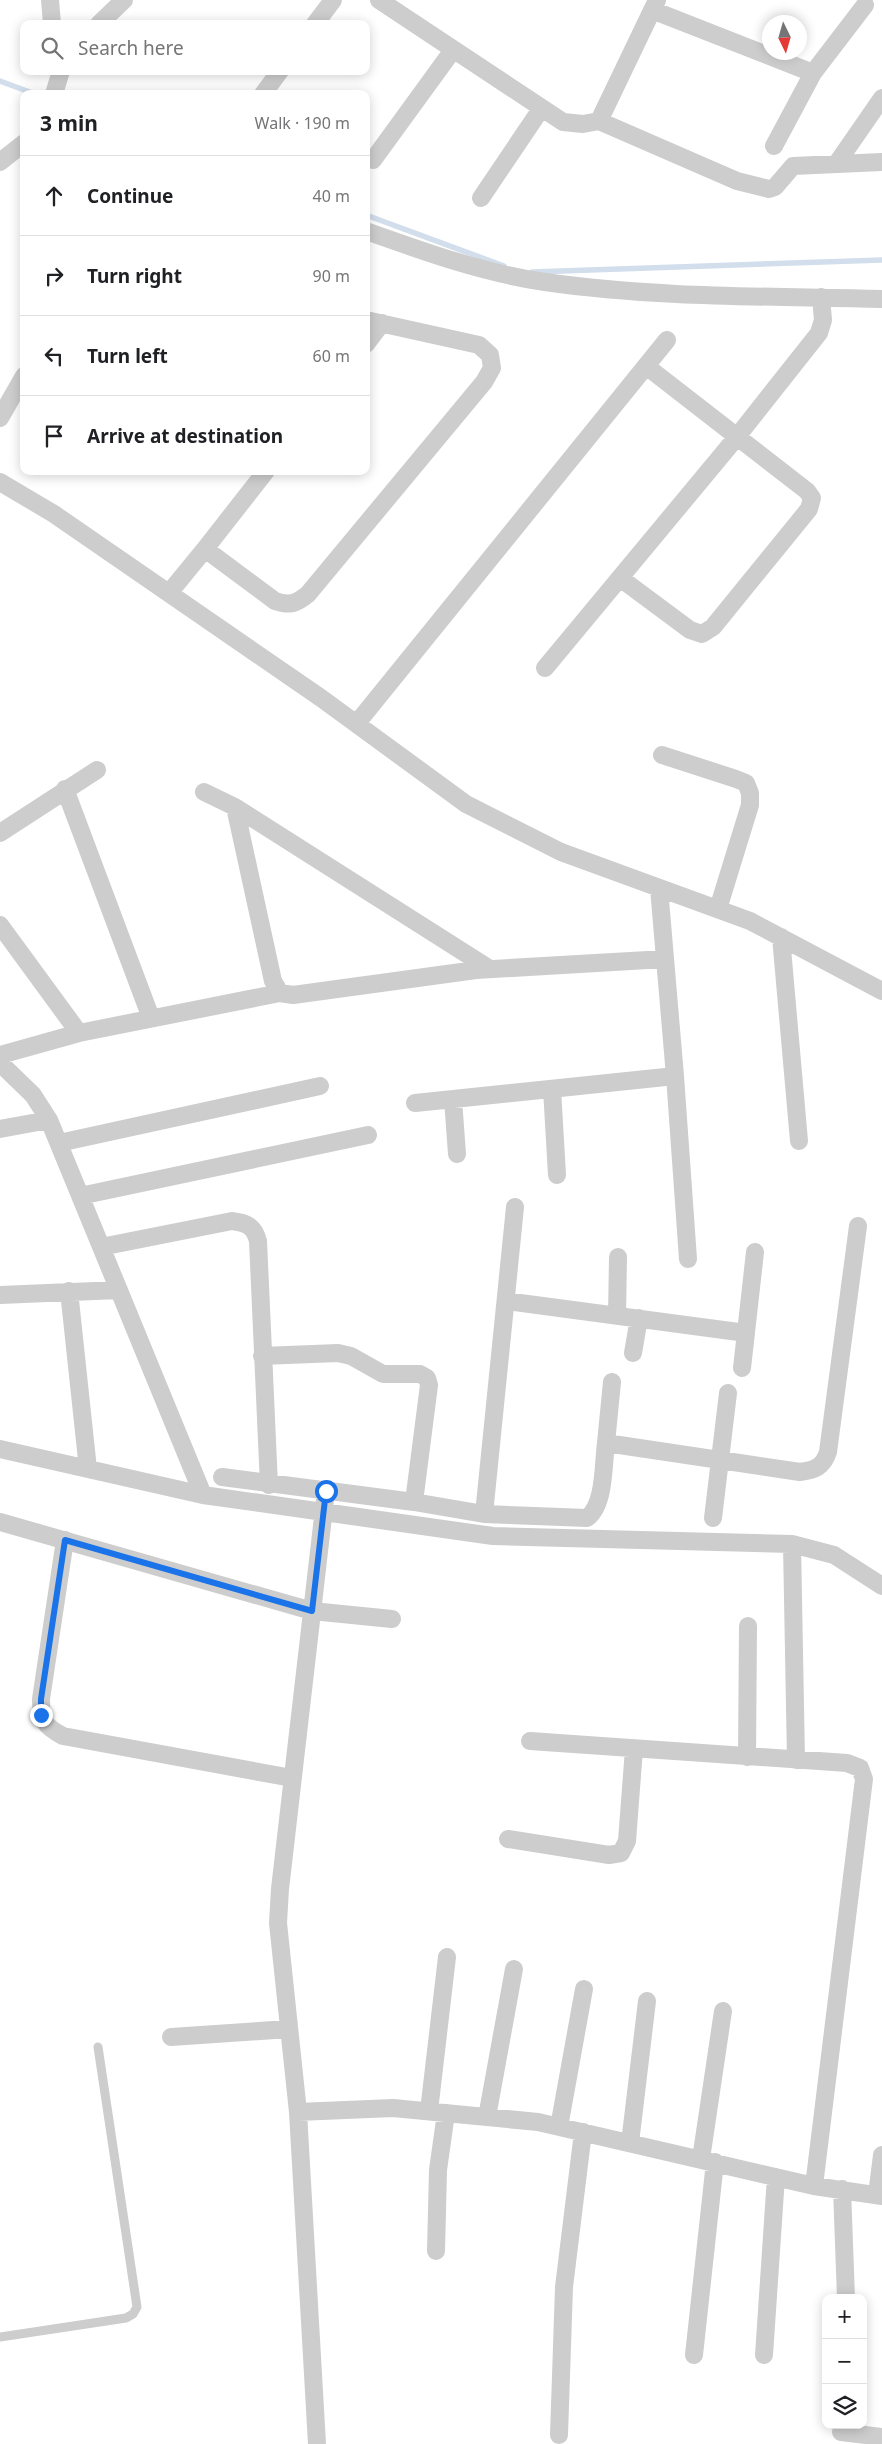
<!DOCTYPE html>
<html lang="en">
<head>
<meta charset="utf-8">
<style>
	:root { --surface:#fff; --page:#f2f2f2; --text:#202124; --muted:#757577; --line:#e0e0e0 }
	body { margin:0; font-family:"Noto Sans",sans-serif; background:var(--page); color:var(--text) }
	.controls { position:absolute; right:15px; bottom:15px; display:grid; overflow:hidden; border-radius:10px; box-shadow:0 2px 12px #0003 }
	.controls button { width:45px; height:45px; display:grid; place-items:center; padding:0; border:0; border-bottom:1px solid var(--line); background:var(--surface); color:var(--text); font:25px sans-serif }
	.compass { position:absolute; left:762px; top:15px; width:45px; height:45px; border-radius:50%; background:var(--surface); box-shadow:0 2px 12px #0003; rotate:175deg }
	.stop { position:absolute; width:15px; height:15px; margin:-11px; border:4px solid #1a73e8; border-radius:50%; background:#fff }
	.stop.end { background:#1a73e8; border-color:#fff; box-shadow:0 1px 5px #0008 }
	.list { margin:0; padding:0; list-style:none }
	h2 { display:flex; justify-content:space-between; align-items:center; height:65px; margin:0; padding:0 20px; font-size:21px }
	h2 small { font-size:16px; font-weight:400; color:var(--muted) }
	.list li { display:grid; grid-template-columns:32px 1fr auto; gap:15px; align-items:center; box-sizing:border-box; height:80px; padding:0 20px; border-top:1px solid var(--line) }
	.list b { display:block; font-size:19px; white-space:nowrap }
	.list em { font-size:16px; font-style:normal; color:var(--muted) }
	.icon { flex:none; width:28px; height:28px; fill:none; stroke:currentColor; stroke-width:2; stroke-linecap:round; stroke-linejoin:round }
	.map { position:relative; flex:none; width:882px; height:2444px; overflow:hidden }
	.search { position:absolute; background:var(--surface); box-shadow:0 2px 12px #0003; left:20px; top:20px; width:350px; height:55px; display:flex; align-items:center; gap:12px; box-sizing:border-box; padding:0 18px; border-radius:10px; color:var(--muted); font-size:19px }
	.panel { position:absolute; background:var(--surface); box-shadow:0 2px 12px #0003; left:20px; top:90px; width:350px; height:385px; border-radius:10px }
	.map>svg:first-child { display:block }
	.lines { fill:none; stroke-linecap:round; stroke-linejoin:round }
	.stream { stroke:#d2deeb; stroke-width:5.5 }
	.service { stroke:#cdcdcd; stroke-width:9 }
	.minor { stroke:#cdcdcd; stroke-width:18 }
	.route { stroke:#1a73e8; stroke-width:6 }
</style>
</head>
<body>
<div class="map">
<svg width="882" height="2444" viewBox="0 0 882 2444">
	<rect width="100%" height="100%" fill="#fff"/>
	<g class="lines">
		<!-- stream -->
		<path class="stream" d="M0,81L35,94
			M366,215L504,266
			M532,272L882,260"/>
		<!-- service -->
		<path class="service" d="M0,2337L126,2318L133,2314L137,2307L98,2047"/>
		<!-- minor -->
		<path class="minor" d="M50,0L52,24
			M379,0L563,122L583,124L599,121L737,181L769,189L775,187L793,166L882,162
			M652,10L813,73
			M99,24L124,0
			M315,24L333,0
			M54,94L61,71
			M263,94L280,71
			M599,121L657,0
			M774,146L813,73L865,5
			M373,160L453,50
			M0,162L24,143
			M837,163L882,98
			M481,198L541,109
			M366,231C425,252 483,273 545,282C656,298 770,296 882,299
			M366,344L382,323
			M0,418L24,376
			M0,482L54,514L321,698L466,804L561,852L750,921L882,991
			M205,549L266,471
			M620,578L690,630L702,634L713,627L809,509L812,498L807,491L646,366
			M169,593L205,549L275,601C289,606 296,604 308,594L484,382L492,368L490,355L479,345L366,320
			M545,668L736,438L819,333L823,320L821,297
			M357,723L667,340
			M662,755L736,779L746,783L750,793V805L718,909
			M65,789L151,1018
			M204,792L235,807L490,969
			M235,807L273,981L280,993L293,995L476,970L665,959
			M0,833L97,770
			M659,888L675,1076L688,1259
			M0,925L79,1033
			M781,937L799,1141
			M0,1055L79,1033L280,993
			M0,1063L33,1095L49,1120L203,1495L493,1536L792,1544L834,1555L882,1586
			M552,1089L557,1175
			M453,1099L457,1154
			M415,1103L675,1076
			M0,1129L49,1120
			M59,1143L320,1086
			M80,1196L368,1135
			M101,1247L232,1221C247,1223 254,1226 258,1241L269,1485
			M69,1291L88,1469
			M0,1295L119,1290
			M506,1301L746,1333
			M617,1316L618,1257
			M633,1353L639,1318
			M262,1356L338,1353L351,1356L383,1374H420L427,1378L429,1385L414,1502
			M742,1368L755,1252
			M606,1443L612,1382
			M0,1449L203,1495
			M222,1477L414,1502L484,1514L515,1207
			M484,1514L587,1518C605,1505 603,1465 606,1443L800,1472C815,1470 823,1467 828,1452L858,1226
			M713,1518L728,1393
			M0,1522L312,1611L392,1619
			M65,1540L41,1699C41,1721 44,1726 63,1736L292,1778
			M792,1544L796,1760
			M530,1741L847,1763L860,1768L864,1779L814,2186
			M747,1757L748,1626
			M508,1839L609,1855L621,1853L627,1841L634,1749
			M171,2037L289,2029
			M429,2111L447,1957
			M298,2112L393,2108L538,2122L814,2186L882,2196
			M487,2117L514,1969
			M559,2127L584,1989
			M630,2143L647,2001
			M701,2159L723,2011
			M842,2189L846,2298
			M877,2195L882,2155
			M436,2251L438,2170L446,2113
			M694,2355L715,2162
			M764,2355L776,2177
			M841,2432L882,2437
			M559,2435L564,2287L583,2132
			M317,2444L298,2112L278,1923L280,1889L326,1491"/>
	</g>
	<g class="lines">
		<!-- route -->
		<path class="route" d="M41,1715V1699L65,1540L312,1611L326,1491"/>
	</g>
</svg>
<div class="controls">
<button>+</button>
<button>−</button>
<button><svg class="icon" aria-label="layers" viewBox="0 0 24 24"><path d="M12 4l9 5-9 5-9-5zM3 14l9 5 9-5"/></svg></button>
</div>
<svg class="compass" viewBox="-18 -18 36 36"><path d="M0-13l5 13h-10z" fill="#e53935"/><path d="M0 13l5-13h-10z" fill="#757577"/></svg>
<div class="stop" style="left:326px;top:1491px"></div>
<div class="stop end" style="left:41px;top:1715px"></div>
<div class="search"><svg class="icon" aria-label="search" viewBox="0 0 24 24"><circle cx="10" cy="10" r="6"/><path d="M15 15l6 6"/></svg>Search here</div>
<section class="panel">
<h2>3 min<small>Walk · 190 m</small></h2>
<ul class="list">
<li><svg class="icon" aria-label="ahead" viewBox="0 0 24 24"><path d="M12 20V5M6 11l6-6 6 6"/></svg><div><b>Continue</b></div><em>40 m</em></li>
<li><svg class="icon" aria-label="right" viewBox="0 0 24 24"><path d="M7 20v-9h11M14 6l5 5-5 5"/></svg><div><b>Turn right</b></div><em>90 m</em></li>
<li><svg class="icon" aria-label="left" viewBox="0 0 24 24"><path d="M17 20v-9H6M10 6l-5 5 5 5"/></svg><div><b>Turn left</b></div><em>60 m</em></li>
<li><svg class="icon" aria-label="arrive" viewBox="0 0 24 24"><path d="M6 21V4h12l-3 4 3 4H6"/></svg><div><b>Arrive at destination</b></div></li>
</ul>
</section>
</div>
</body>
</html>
